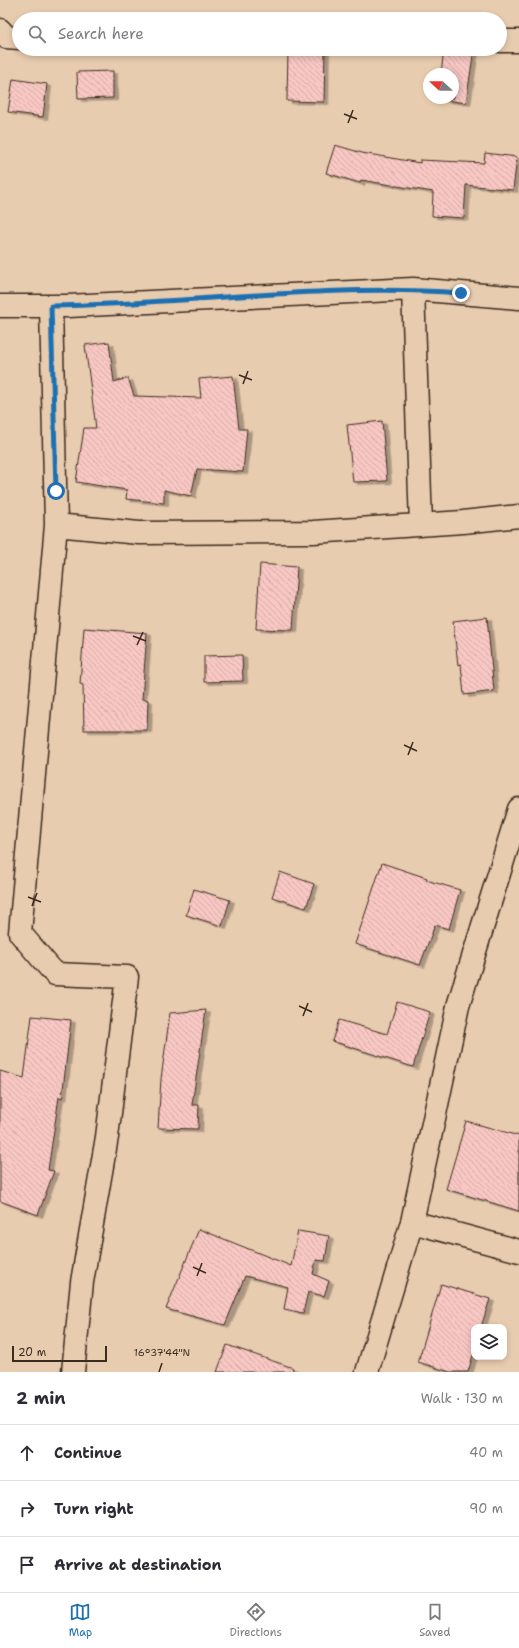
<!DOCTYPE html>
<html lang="en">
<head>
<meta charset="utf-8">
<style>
	:root { --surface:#fff; --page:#f2f2f3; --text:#2b2b33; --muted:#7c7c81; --line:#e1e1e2; --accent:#1f6fb2 }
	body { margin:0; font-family:"Shantell Sans",sans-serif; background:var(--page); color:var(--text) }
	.controls { position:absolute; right:12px; bottom:12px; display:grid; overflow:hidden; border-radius:8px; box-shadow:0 2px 6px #0003 }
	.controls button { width:36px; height:36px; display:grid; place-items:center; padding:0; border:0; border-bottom:1px solid var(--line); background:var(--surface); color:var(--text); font:20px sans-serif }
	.compass { position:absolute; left:423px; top:68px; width:36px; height:36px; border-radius:50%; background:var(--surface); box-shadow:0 2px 6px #0003; rotate:292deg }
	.scale { position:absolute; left:12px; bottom:10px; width:95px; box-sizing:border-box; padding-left:4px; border:2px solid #3b2a1e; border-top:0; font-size:11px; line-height:14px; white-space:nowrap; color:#3b2a1e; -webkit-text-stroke:3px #e8ccaf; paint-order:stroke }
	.stop { position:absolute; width:12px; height:12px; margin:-9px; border:3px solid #1f6fb2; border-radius:50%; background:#fff }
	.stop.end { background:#1f6fb2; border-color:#fff; box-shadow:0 1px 4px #0008 }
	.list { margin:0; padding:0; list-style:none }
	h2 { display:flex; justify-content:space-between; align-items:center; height:52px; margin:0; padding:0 16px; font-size:17px }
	h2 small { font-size:13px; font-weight:400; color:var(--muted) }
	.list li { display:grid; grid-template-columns:26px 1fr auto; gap:12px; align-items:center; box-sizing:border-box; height:56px; padding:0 16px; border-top:1px solid var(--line) }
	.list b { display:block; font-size:15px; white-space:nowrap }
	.list em { font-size:13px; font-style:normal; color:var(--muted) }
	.icon { flex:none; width:22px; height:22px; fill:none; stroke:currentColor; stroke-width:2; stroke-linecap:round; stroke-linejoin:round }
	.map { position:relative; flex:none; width:519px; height:1372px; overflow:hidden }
	.search { position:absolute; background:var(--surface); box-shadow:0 2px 6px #0003; left:12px; right:12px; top:12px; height:44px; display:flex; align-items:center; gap:10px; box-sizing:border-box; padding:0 14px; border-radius:22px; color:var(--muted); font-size:15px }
	.sheet { height:220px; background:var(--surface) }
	nav { display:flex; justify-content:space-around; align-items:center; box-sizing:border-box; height:56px; border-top:1px solid var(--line); background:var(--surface); font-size:11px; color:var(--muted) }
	nav a { display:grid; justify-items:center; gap:2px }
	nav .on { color:var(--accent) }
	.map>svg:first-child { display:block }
	.building { fill:url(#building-back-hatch); stroke:#3b2a1e; filter:url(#shadow) }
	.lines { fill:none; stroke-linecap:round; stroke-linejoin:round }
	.street-casing { stroke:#3b2a1e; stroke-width:25 }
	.street { stroke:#e8ccaf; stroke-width:22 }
	.route { stroke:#1f6fb2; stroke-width:5 }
	.ticks { fill:none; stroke:#3b2a1e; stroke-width:1.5 }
	.ticks-label { font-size:10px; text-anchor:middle; fill:#3b2a1e; stroke:#e8ccaf; stroke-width:4; stroke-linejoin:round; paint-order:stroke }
</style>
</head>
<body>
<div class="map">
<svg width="519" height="1372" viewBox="0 0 519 1372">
	<defs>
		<pattern id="building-back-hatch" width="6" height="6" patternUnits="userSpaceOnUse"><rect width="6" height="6" fill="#f8c7c3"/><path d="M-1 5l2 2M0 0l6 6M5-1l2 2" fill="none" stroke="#d6aba7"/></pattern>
		<filter id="shadow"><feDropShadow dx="4.5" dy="2.5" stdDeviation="0" flood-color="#0004"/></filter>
	</defs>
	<rect width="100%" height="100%" fill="#e8ccaf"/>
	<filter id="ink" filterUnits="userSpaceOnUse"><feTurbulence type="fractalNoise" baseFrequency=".025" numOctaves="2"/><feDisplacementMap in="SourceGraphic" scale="8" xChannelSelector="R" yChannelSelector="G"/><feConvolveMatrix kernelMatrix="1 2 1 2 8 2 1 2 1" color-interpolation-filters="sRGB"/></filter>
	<g filter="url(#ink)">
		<!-- building -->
		<path class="building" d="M288,49H325L324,102L287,101Z
			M444,49H474L466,103L438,99L453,98V74H441Z
			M113,71V98L78,99L77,72Z
			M13,79L47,84L43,117L8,112Z
			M335,145L362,153L420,163V160L484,163L485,153L517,157L513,190L466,185L464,218L432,216L433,192L361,180L360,183L326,173Z
			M109,342L114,382L128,378L134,396L201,398L199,379L233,376L239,429H247L243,472L197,469L191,496L164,490V503L126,499L127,490L76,482L84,428H96L85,345Z
			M382,421L387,481L353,482L347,425Z
			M260,564L297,567L293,630L256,629Z
			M487,617L494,691L464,695L461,664L458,665L453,621Z
			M84,628L147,633L142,699L148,700L147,730H84L83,685L80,684Z
			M242,655L243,681L204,682V656Z
			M382,863L427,878L426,880L460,890L449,929L435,925L420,965L355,944Z
			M280,872L314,884L306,908L272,897Z
			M194,889L230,900L222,926L186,915Z
			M397,1002L430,1012L413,1067L332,1041L339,1020L387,1034Z
			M206,1010L192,1105H199L198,1129L158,1128L161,1079L170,1013Z
			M32,1016L71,1020L62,1098L59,1097L48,1170L54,1171L38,1215L0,1201V1071L24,1078Z
			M466,1121L519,1136V1211L446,1189Z
			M199,1229L291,1266L298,1231L329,1236L325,1261L316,1260L313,1274L329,1281L324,1296L308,1292L303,1313L284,1309L288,1287L245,1276L225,1325L166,1309Z
			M441,1284L490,1299L481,1327H474V1352L468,1372H450L418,1362Z
			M227,1345L293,1368L292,1372H217Z"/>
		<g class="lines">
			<defs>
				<path id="street" d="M0,30L6,37L19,38
					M500,41H519
					M413,289L421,525
					M0,306H68L413,289L519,298
					M51,306L56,525L20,933L55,974L127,977L107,1137L82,1282L73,1372
					M56,525L139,533L313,532L463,522L519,516
					M412,1222L519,1251
					M367,1372L412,1222L458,1006L519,809"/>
			</defs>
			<!-- street casing -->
			<use href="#street" class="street-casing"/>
			<!-- street -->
			<use href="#street" class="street"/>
		</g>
	</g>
	<g class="lines" filter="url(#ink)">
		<!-- route -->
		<path class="route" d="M56,491L51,306C188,304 325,283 461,293"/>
	</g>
	<!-- ticks -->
	<path class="ticks" d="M344,114L357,119M348,123L353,110M239,375L252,380M243,384L248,371M133,636L146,641M137,645L143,632M404,745L417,751M408,755L413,742M28,897L41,902M32,906L37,893M299,1006L312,1012M303,1016L308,1003M193,1267L206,1273M197,1276L202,1263M159,1372L162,1363"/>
	<g class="ticks-label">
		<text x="162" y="1356">16°37'44"N</text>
	</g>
</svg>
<div class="controls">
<button><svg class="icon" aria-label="layers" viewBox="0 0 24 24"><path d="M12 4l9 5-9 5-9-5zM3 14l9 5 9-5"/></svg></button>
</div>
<svg class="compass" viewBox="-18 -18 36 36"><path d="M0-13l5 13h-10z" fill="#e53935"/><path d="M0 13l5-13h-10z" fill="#7c7c81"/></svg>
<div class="scale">20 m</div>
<div class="stop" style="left:56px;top:491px"></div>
<div class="stop end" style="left:461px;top:293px"></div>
<div class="search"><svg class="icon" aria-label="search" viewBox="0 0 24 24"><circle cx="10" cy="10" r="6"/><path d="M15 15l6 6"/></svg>Search here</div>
</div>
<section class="sheet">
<h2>2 min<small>Walk · 130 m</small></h2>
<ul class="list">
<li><svg class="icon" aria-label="ahead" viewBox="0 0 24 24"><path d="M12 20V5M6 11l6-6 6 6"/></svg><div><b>Continue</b></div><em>40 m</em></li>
<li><svg class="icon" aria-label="right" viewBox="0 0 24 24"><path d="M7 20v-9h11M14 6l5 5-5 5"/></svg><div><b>Turn right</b></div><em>90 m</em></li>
<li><svg class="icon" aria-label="arrive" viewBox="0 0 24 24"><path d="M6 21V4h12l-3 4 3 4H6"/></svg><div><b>Arrive at destination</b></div></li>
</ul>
</section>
<nav>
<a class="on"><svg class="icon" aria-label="map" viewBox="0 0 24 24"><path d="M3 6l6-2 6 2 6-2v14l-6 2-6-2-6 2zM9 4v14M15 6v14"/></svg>Map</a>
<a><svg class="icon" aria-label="directions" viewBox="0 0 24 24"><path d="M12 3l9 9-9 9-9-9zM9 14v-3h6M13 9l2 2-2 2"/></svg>Directions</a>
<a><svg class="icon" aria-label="saved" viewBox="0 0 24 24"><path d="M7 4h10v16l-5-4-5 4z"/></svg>Saved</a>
</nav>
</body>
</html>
